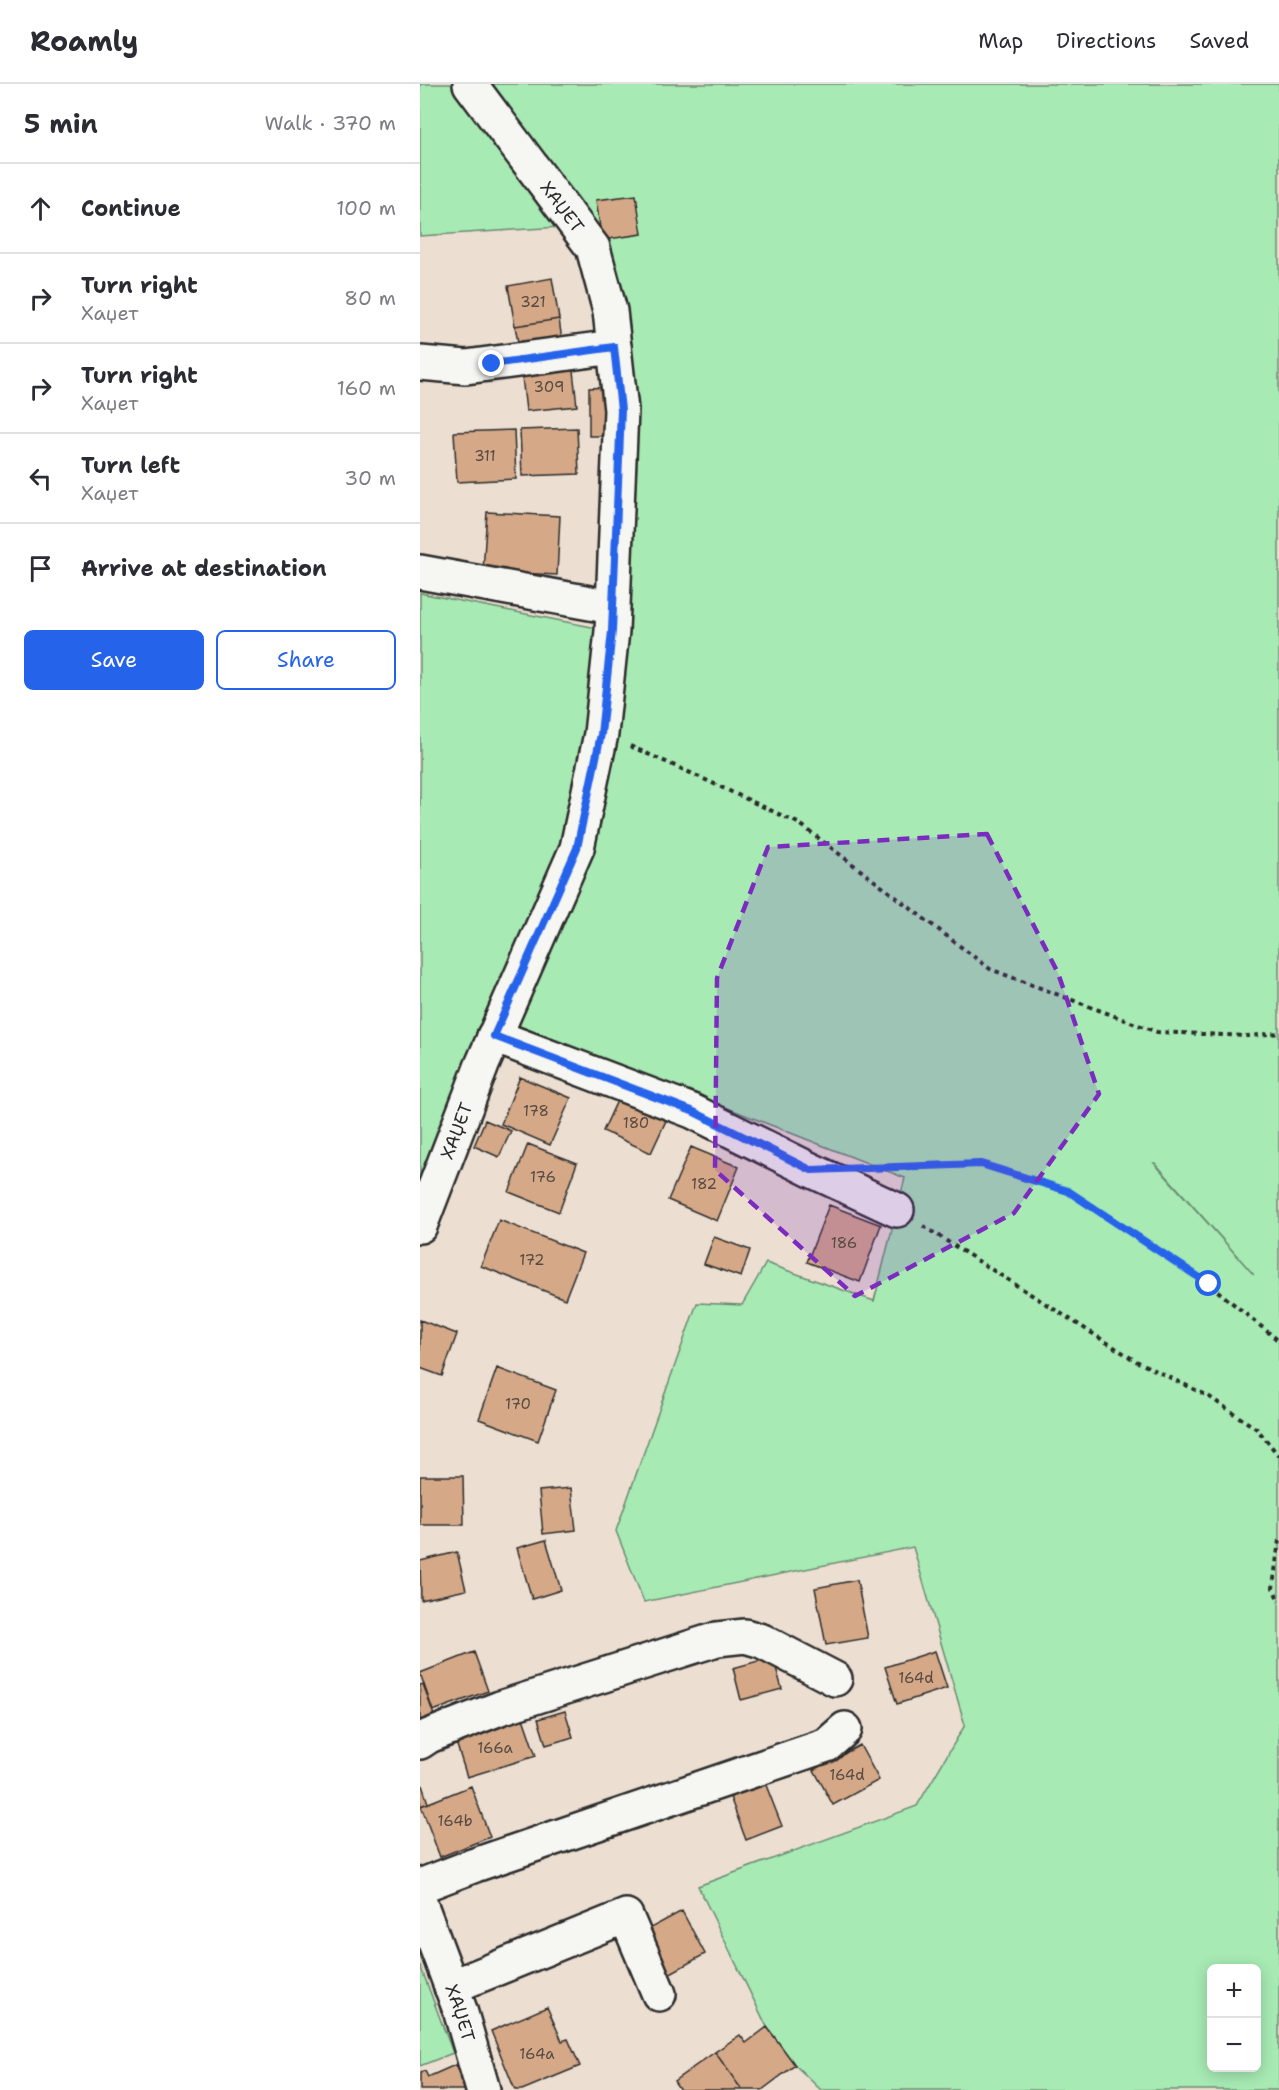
<!DOCTYPE html>
<html lang="en">
<head>
<meta charset="utf-8">
<style>
	:root { --surface:#fff; --page:#f2f2f3; --text:#2b2b33; --muted:#7c7c81; --line:#e1e1e2; --accent:#2563eb }
	body { margin:0; font-family:"Shantell Sans",sans-serif; background:var(--page); color:var(--text) }
	.controls { position:absolute; right:18px; bottom:18px; display:grid; overflow:hidden; border-radius:9px; box-shadow:0 3px 15px #0003 }
	.controls button { width:54px; height:54px; display:grid; place-items:center; padding:0; border:0; border-bottom:2px solid var(--line); background:var(--surface); color:var(--text); font:30px sans-serif }
	.stop { position:absolute; width:18px; height:18px; margin:-14px; border:4px solid #2563eb; border-radius:50%; background:#fff }
	.stop.end { background:#2563eb; border-color:#fff; box-shadow:0 2px 6px #0008 }
	.list { margin:0; padding:0; list-style:none }
	h2 { display:flex; justify-content:space-between; align-items:center; height:78px; margin:0; padding:0 24px; font-size:26px }
	h2 small { font-size:20px; font-weight:400; color:var(--muted) }
	.list li { display:grid; grid-template-columns:39px 1fr auto; gap:18px; align-items:center; box-sizing:border-box; height:90px; padding:0 24px; border-top:2px solid var(--line) }
	.list b { display:block; font-size:22px; white-space:nowrap }
	.list p { margin:0; font-size:20px; white-space:nowrap; color:var(--muted) }
	.list em { font-size:20px; font-style:normal; color:var(--muted) }
	.actions { display:flex; gap:12px; padding:18px 24px }
	.actions a { flex:1; padding:14px 0; border:2px solid var(--accent); border-radius:9px; text-align:center; font-size:21px; color:var(--accent) }
	.actions .main { background:var(--accent); color:#fff }
	.icon { flex:none; width:33px; height:33px; fill:none; stroke:currentColor; stroke-width:2; stroke-linecap:round; stroke-linejoin:round }
	.map { position:relative; flex:none; width:859px; height:2006px; overflow:hidden }
	header { display:flex; align-items:center; gap:36px; box-sizing:border-box; height:84px; padding:0 30px; background:var(--surface); border-bottom:2px solid var(--line) }
	header strong { font-size:28px }
	nav { display:flex; gap:33px; margin-inline-start:auto; font-size:21px }
	main { display:flex }
	aside { flex:1; background:var(--surface) }
	.map>svg:first-child { display:block }
	.green { fill:#a7eab4; stroke:#698a70; stroke-width:1.5; fill-rule:evenodd }
	.building { fill:#d5a887; stroke:#2b2b2b; stroke-width:1.5 }
	.lines { fill:none; stroke-linecap:round; stroke-linejoin:round }
	.minor-casing { stroke:#2b2b2b; stroke-width:38 }
	.path { stroke:#2b2b2b; stroke-width:4; stroke-dasharray:4.5 4.5; stroke-linecap:butt }
	.minor { stroke:#f6f6f2; stroke-width:33 }
	.route { stroke:#2563eb; stroke-width:8 }
	.marked { fill:#7b2cbf; fill-opacity:0.2; stroke:#7b2cbf; stroke-width:4.5; stroke-dasharray:12 8; stroke-linejoin:round }
	.labels { text-anchor:middle; stroke-width:4.5; stroke-linejoin:round; paint-order:stroke }
	.number-label { font-size:15px; fill:#564a42 }
	.street-label { font-size:18px; fill:#2b2b2b; stroke:#f6f6f2 }
</style>
</head>
<body>
<header>
<strong>Roamly</strong>
<nav><a>Map</a><a>Directions</a><a>Saved</a></nav>
</header>
<main>
<aside>
<h2>5 min<small>Walk · 370 m</small></h2>
<ul class="list">
<li><svg class="icon" aria-label="ahead" viewBox="0 0 24 24"><path d="M12 20V5M6 11l6-6 6 6"/></svg><div><b>Continue</b></div><em>100 m</em></li>
<li><svg class="icon" aria-label="right" viewBox="0 0 24 24"><path d="M7 20v-9h11M14 6l5 5-5 5"/></svg><div><b>Turn right</b><p>Хаџет</p></div><em>80 m</em></li>
<li><svg class="icon" aria-label="right" viewBox="0 0 24 24"><path d="M7 20v-9h11M14 6l5 5-5 5"/></svg><div><b>Turn right</b><p>Хаџет</p></div><em>160 m</em></li>
<li><svg class="icon" aria-label="left" viewBox="0 0 24 24"><path d="M17 20v-9H6M10 6l-5 5 5 5"/></svg><div><b>Turn left</b><p>Хаџет</p></div><em>30 m</em></li>
<li><svg class="icon" aria-label="arrive" viewBox="0 0 24 24"><path d="M6 21V4h12l-3 4 3 4H6"/></svg><div><b>Arrive at destination</b></div></li>
</ul>
<div class="actions"><a class="main">Save</a><a>Share</a></div>
</aside>
<div class="map">
<svg width="859" height="2006" viewBox="0 0 859 2006">
	<rect width="100%" height="100%" fill="#ecdfd2"/>
	<filter id="ink" filterUnits="userSpaceOnUse"><feTurbulence type="fractalNoise" baseFrequency=".0167" numOctaves="2"/><feDisplacementMap in="SourceGraphic" scale="12" xChannelSelector="R" yChannelSelector="G"/><feConvolveMatrix kernelMatrix="1 2 1 2 8 2 1 2 1" color-interpolation-filters="sRGB"/></filter>
	<g filter="url(#ink)">
		<!-- green -->
		<path class="green" d="M0,0H859V2006H401L375,1981L347,1943L278,1802L497,1722L545,1641L493,1463L224,1518L196,1447L277,1219L322,1221L346,1179L454,1217L485,1094L82,935L0,1142V509L192,547L201,326L156,142L0,152ZM734,1079H735L834,1191ZM792,1884H836V1984H792Z
			M0,1881L33,1969L0,1982Z"/>
		<!-- building -->
		<path class="building" d="M216,111L222,150L182,156L176,116Z
			M132,194L139,235L95,242L88,202Z
			M139,235L142,257L99,264L95,242Z
			M152,278L157,322L106,327L101,284Z
			M191,303V352H169V304Z
			M157,344L159,390L102,392L100,346Z
			M94,346L96,395L37,398L34,348Z
			M67,428L140,432L137,491L63,487Z
			M100,993L151,1014L130,1061L81,1040Z
			M201,1008L249,1030L231,1069L183,1047Z
			M65,1036L91,1047L79,1073L54,1062Z
			M108,1060L157,1079L139,1128L89,1108Z
			M271,1063L319,1083L297,1137L248,1116Z
			M409,1121L461,1141L440,1198L387,1178Z
			M79,1136L163,1169L145,1215L61,1182Z
			M294,1153L330,1166L321,1193L284,1180Z
			M0,1236L37,1250L22,1292L0,1284Z
			M77,1284L136,1306L118,1357L59,1335Z
			M0,1392H43L44,1441H0Z
			M151,1404L156,1446L123,1450L119,1407Z
			M126,1456L141,1506L112,1515L97,1464Z
			M37,1468L46,1506L1,1516L0,1477Z
			M437,1496L448,1554L406,1561L395,1504Z
			M515,1567L527,1604L477,1620L465,1583Z
			M54,1568L68,1607L13,1627L0,1589Z
			M353,1573L362,1605L321,1616L313,1584Z
			M3,1600L16,1637L0,1642V1601Z
			M145,1627L153,1653L126,1661L118,1635Z
			M103,1634L116,1672L47,1693L35,1655Z
			M440,1661L459,1696L413,1721L394,1686Z
			M342,1691L362,1742L326,1756L307,1705Z
			M1,1698L8,1719L0,1722V1699Z
			M51,1702L70,1753L20,1773L1,1722Z
			M262,1827L285,1870L249,1890L225,1847Z
			M127,1923L142,1957L148,1955L160,1982L102,2006H95L71,1947Z
			M347,1943L375,1981L342,2006H322L295,1968L320,1951L326,1959Z
			M295,1968L322,2006H260L254,1997Z
			M35,1981L46,2006H0V1989L5,1987L8,1993Z"/>
		<g class="lines">
			<defs>
				<g id="minor">
					<path d="M0,279L46,283L194,263"/>
					<path d="M0,488L192,523"/>
					<path d="M74,952L272,1027L391,1086L477,1126"/>
					<path id="s1" d="M0,1142L62,981L157,764L181,650L192,547L201,326L190,227L173,164L50,0"/>
					<path d="M0,1658L9,1652L80,1624L297,1555L325,1552L342,1557L415,1595"/>
					<path d="M0,1802L55,1781L407,1661L425,1645"/>
					<path id="s2" d="M0,1819L40,1926L63,2006"/>
					<path d="M31,1903L206,1832L239,1910"/>
				</g>
			</defs>
			<!-- minor casing -->
			<use href="#minor" class="minor-casing"/>
			<!-- path -->
			<path class="path" d="M210,662L273,690L380,740L570,885L737,948L828,952L859,949
				M463,1083L561,1080L648,1107L789,1200L859,1257
				M503,1142L716,1277L788,1312L837,1345L859,1372
				M859,1456L853,1504L859,1517"/>
			<!-- minor -->
			<use href="#minor" class="minor"/>
		</g>
	</g>
	<g class="lines" filter="url(#ink)">
		<!-- route -->
		<path class="route" d="M72,280L194,263L201,326L192,547L181,650L157,764L74,952L272,1027L391,1086L561,1080L648,1107L789,1200"/>
	</g>
	<!-- marked area -->
	<path class="marked" d="M567,750L638,889L679,1010L594,1129L435,1212L295,1086L297,894L348,763Z"/>
	<g class="labels">
		<!-- number labels -->
		<g class="number-label">
			<text x="113" y="223">321</text>
			<text x="129" y="308">309</text>
			<text x="65" y="377">311</text>
			<text x="116" y="1032">178</text>
			<text x="216" y="1044">180</text>
			<text x="123" y="1098">176</text>
			<text x="284" y="1105">182</text>
			<text x="424" y="1164">186</text>
			<text x="112" y="1181">172</text>
			<text x="98" y="1325">170</text>
			<text x="496" y="1599">164d</text>
			<text x="75" y="1669">166a</text>
			<text x="427" y="1696">164d</text>
			<text x="35" y="1742">164b</text>
			<text x="117" y="1975">164a</text>
		</g>
		<!-- street labels -->
		<g class="street-label">
			<text transform="translate(142 123) rotate(53)" y="6">ХАЏЕТ</text>
			<text dy="6" stroke="none"><textPath href="#s1" startOffset="102">ХАЏЕТ</textPath></text>
			<text dy="6" stroke="none"><textPath href="#s2" startOffset="117">ХАЏЕТ</textPath></text>
		</g>
	</g>
</svg>
<div class="controls">
<button>+</button>
<button>−</button>
</div>
<div class="stop" style="left:789px;top:1200px"></div>
<div class="stop end" style="left:72px;top:280px"></div>
</div>
</main>
</body>
</html>
